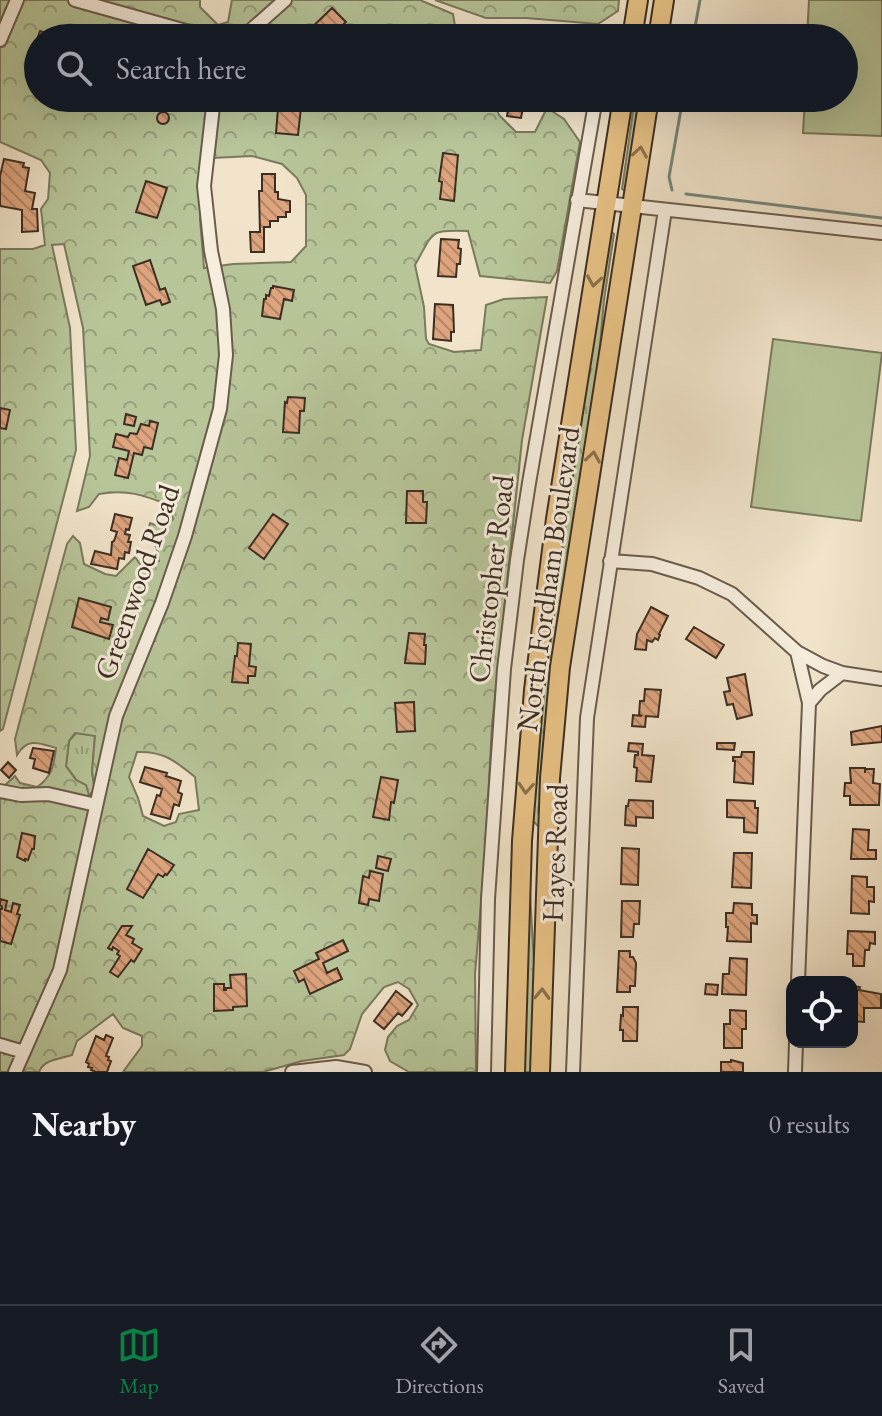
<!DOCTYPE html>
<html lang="en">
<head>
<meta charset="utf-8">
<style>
	:root { --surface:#171b24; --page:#20242c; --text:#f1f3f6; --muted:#9ea1a6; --line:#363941; --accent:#0b8043 }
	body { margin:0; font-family:"EB Garamond",serif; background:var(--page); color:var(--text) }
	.controls { position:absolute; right:24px; bottom:24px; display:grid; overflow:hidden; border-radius:16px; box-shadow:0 8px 32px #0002 }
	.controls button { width:72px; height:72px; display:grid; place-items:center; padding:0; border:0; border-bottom:2px solid var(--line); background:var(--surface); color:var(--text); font:40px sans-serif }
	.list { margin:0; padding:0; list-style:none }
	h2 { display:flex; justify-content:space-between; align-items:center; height:104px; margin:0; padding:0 32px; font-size:34px }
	h2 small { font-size:26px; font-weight:400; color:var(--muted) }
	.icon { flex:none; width:44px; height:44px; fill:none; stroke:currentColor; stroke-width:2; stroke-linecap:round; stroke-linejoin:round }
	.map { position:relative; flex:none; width:882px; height:1072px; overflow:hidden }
	.search { position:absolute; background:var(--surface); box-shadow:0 8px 32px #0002; left:24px; right:24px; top:24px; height:88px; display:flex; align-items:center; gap:20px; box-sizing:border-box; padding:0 28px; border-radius:44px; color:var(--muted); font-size:30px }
	.sheet { height:232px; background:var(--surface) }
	nav { display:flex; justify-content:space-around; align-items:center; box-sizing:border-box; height:112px; border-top:2px solid var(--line); background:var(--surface); font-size:22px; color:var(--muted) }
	nav a { display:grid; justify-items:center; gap:4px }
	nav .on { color:var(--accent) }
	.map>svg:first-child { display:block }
	.grass { fill:url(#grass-tufts); stroke:#7a7a5e; stroke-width:2 }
	.forest { fill:url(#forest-crowns); stroke:#7a7a5e; stroke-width:2; fill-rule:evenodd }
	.pitch { fill:#b7c599; stroke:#7a7a5e; stroke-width:2 }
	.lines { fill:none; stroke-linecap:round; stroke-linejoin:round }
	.stream { stroke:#75857b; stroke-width:3 }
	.building { fill:url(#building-back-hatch); stroke:#3d2e23; stroke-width:2 }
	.minor-casing { stroke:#6a5c4d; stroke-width:16 }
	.highway-casing { stroke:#3d2e23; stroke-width:22 }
	.minor { stroke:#f6eddd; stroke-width:12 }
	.highway { stroke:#e8c285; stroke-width:18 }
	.oneway { stroke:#8a714f }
	.labels { text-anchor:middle; stroke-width:6; stroke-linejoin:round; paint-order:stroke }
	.street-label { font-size:30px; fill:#3d2e23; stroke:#f6eddd }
</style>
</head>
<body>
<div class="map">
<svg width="882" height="1072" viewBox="0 0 882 1072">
	<defs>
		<pattern id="grass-tufts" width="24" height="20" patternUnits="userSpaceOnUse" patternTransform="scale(2)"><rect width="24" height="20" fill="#b7c599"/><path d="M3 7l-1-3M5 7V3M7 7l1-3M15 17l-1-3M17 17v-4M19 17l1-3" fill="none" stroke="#96a07c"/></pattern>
		<pattern id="forest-crowns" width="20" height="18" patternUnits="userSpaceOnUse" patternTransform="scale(2)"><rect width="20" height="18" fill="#b7c599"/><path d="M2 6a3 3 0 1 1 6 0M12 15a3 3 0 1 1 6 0" fill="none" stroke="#96a07c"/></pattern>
		<pattern id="building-back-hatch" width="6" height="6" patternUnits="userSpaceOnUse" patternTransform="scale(2)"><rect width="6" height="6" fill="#dda47e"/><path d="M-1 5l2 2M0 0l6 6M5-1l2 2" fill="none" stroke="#b48667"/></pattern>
	</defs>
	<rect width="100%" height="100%" fill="#f1e4ca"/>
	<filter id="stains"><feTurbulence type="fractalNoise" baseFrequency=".0025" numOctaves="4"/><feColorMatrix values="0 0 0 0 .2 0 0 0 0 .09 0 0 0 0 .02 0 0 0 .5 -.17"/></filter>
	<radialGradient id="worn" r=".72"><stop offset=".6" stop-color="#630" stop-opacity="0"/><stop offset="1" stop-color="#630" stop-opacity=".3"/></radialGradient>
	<!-- grass -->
	<path class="grass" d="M635,98H642L625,191L622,189Z
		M610,231L614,234L604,300L596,390L542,830L530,818L552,593Z
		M76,733L95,735L92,772L95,791L88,795L66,766L69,741Z
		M528,858L536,999L534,1072H521Z"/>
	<!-- forest -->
	<path class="forest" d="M0,0H200V7L218,25L228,22L232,0H420L453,14L455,26L453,38H38V98H493L499,115L516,132H535L547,108L564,119L580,142L557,271L550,283L480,276L468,231C428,229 434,232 415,265L424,307L426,339L429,344L454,352L481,350L486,305L504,299L547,297L522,440L492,725L485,856L475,974L476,1072H409L390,1061L385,1050L388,1037L397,1026L409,1020L418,1005L409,989L398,982L384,987L362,1014L350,1049L344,1055L302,1061L263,1072H123L142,1046V1036L123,1028L113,1014L77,1041L72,1055C60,1059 44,1059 39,1072H0V786H4L15,776L20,783L37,787C52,777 54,765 56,748C39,743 28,737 17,755L15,739L67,544L73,536L80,543L84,564L105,574L116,576L135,557L143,568L159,561L157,548L147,535L150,523L166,529L173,519L169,505C143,495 127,489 99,494L89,507L77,511L90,456L83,328L64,244L52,245L70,328L76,450L3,729L0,731V249H33L45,245L41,209L48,199L50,173L41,160L0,142ZM252,156L282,164L297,178L306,195V246L291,262L233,264L204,268L200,219L212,158ZM75,733L95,736L92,772L95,790L89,795L86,785L76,780L66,766L69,741ZM137,752C164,751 175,761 195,777L199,810L179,814L176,822L164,826L143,816L138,798L129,777Z
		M435,0H619L618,11L598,24L526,18H486Z"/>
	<!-- pitch -->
	<path class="pitch" d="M809,0H882V136L803,133L805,98H844V38H807Z
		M773,339L882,353L861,521L751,507Z"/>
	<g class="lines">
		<!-- stream -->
		<path class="stream" d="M693,38L700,0
			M672,190L669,177L683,98
			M686,194L882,218"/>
	</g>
	<!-- building -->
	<path class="building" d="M332,8L346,22L332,35L331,34L326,38H303V36Z
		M40,31L58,37L38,38V56L32,54Z
		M159,98H179L180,102L168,108Z
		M284,98H302L298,135L276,133L278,109L283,110Z
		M507,98H525L521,118L507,116L509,105L506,104Z
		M157 118a6 6 0 1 1 12 0a6 6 0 1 1-12 0Z
		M443,153L458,155L454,201L440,199L442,182L439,181Z
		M4,159L24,163L23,167L29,168L25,191L35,193L32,209H37L38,231L22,232V210L0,206V176Z
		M262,174H275V192H278V199L290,201V212H286V217H278V221H270V227H264V252H251L250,232H260L259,191H262Z
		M146,181L167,188L157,218L136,212Z
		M441,239L459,240L458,248L461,249L460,264H457L456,277L438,276Z
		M150,260L160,290L165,288L170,302L162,305L160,300L146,305L133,266Z
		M273,286L294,290L292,301L284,299L280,319L262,316L264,299H266V295L269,296L271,288H273Z
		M435,304L453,305L454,332H451V341L433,339Z
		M288,397L305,398L304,411H300L299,433L283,432L285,402L287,403Z
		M0,408L10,410L6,429L0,428Z
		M126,414L136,417L134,426L124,424Z
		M150,421L158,423L152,449L144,447L142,455L134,453L128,478L115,475L119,458L127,460L129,451L113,447L116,434L128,437L130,433L137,434L141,424L149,426Z
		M407,491H423V502H427L426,523H406Z
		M115,514L132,518L129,530L126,529L125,534L130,535L128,542H131L129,553L125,552L124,559L119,558L117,569L91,564L95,551L111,555L112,542L114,541L117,532L111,530Z
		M273,514L288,524L264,559L249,548Z
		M79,598L111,607L108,620L101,618L100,622L113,625L109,639L72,627Z
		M651,607L668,616L659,634L660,635L658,640L655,638L652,642L647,640L646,650L635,649L637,634Z
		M694,627L724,645L716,658L686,639Z
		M409,633L425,634L424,645H426L425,664L405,663Z
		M238,643L251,644L249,666L256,667L255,676H248V683L232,682L235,656H237Z
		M745,674L752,715L737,719L733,704L727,705L724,692L730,691L727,678Z
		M645,689L661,690L658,717L646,716L645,727L632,726L633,715L642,716L639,715L640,701H644Z
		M414,702L415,731L397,732L395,703Z
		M882,726V742L852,745L851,732Z
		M629,743L643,744L642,755L654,756L651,782L636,781L637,768L634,767L635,755H638V752L628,751Z
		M717,743H735L734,750L717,749Z
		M33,748L54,751L49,773L33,768L35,759L30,758Z
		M742,752H754L753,784L734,782L735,761H733V757H741Z
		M8,762L16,770L9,778L1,770Z
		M145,767L167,773L166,776L181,781L178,792L182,794L179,806L174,804L170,819L151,814L157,795L160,796L162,789L140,782Z
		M850,768H865V773V769H874L873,783L880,784L879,805H850V796H844L845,783H851Z
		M381,777L398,780L394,803L391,802L389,820L373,817Z
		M629,800L653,801V818L636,817V826L625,825L626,806H628Z
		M727,800L755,801V808H758L757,833L744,832V818L727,817Z
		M853,829L869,830L868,850H876V859H851Z
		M22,833L35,836L34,849H32L28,860L25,859V861L17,857Z
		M622,848L639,849L638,885L621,884Z
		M148,849L174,865L167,875L165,874L163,877L158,874L143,898L127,889Z
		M734,853H752L751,888L732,887Z
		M378,856L391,859L388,871L376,868Z
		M370,871L383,874L379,901L369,899L368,905L359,903L363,876L369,878Z
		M852,876L867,877V887H874V902L869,901V914L851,913Z
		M0,899L7,901L5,910L11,912L13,903L20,905L17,914L20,915L11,944L0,941V909H2V906L0,905Z
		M622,901H640L639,924H634L633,937H621Z
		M734,903L752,904V915H757V924L751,923V942L727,941L728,927H726V913H733Z
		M122,926H132L126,935L134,939L132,943L142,949L134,962L131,960L118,977L110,972L120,956L117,954L119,951L113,947L112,950L108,948Z
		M848,931L875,932V944L870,943L869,950H865L864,966H853V954H847Z
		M343,940L348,951L323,963L327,973L337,968L342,979L310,994L304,979L299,982L294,971L319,959L316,953Z
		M619,951H630V957H633L636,963L635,986H630V992H617Z
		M730,958L747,959L746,995L722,994L723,974H729Z
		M246,974L247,1006L233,1007V1010L214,1011V984H224V990H226V988H231L230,975Z
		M706,984L718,985L717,995L705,994Z
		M852,986L860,987L859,990L881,994V1008H864V1022L852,1021Z
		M396,991L412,1004L402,1016L398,1013L384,1029L374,1021Z
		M623,1007H638L637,1041H623V1030H620L621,1015L623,1016Z
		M730,1010L746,1011V1029H742V1048H724V1024H730Z
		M106,1035L113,1038L106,1056L109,1057L108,1060L111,1061L107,1072H96L91,1070L92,1068L88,1067L89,1064L86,1062L96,1036L104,1040Z
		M731,1060L743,1063V1072H721V1062H731Z"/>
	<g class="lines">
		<defs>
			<path id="minor" d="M75,0L211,38
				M242,38L285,0
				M0,40L17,0
				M577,200L882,233
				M610,561L652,564L699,578L732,594L797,652L823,666L842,673L882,679
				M797,652L809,703L798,982
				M809,703L820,690L842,673
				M0,791L21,795L48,794L96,805
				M0,1045L24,1052
				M15,1072L60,970L116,716L162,603L185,536L220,409L226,355L223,309L211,251L204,186L214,98
				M292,1072L336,1067L365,1072
				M484,1072L488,899L504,669L517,560L529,483L596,98
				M573,1072L587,718L665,210
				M795,1072L796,1042"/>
			<path id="highway" d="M632,38L638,0
				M658,38L664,0
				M515,1072L522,841L534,690L556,519L623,98
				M540,1072L550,778L560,667L649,98"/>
		</defs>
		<!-- minor casing -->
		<use href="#minor" class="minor-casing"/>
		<!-- highway casing -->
		<use href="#highway" class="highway-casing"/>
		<!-- minor -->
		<use href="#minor" class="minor"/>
		<!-- highway -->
		<use href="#highway" class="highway"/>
	</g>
	<!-- one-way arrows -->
	<defs><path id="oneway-chevron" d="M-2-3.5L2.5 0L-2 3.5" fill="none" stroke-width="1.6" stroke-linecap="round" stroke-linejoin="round" transform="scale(2)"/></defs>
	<g class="oneway">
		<use href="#oneway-chevron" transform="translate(640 152) rotate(-81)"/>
		<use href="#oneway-chevron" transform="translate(594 281) rotate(99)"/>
		<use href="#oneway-chevron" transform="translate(593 457) rotate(-81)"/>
		<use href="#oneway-chevron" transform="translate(526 788) rotate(94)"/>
		<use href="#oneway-chevron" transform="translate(542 994) rotate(-88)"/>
	</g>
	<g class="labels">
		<!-- street labels -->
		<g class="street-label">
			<text transform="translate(491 579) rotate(-83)" y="10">Christopher Road</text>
			<text transform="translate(548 579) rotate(-82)" y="10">North Fordham Boulevard</text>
			<text transform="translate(137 582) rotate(-71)" y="10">Greenwood Road</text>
			<text transform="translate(555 853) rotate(-88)" y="10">Hayes Road</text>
		</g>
	</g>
	<rect width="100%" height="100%" filter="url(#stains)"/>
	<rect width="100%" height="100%" fill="url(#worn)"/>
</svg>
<div class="controls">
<button><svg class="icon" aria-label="locate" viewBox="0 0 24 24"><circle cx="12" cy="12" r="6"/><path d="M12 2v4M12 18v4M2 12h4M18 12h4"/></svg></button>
</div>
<div class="search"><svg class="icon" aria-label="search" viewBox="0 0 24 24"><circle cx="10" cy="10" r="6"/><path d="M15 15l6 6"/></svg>Search here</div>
</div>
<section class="sheet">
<h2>Nearby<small>0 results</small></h2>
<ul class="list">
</ul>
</section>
<nav>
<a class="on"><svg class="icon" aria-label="map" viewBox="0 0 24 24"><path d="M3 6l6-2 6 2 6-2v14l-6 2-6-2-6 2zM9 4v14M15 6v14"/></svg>Map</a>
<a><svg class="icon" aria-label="directions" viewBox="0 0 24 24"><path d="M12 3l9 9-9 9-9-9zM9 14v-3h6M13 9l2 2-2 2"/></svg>Directions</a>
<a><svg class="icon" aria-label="saved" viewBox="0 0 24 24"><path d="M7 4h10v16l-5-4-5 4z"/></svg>Saved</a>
</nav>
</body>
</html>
